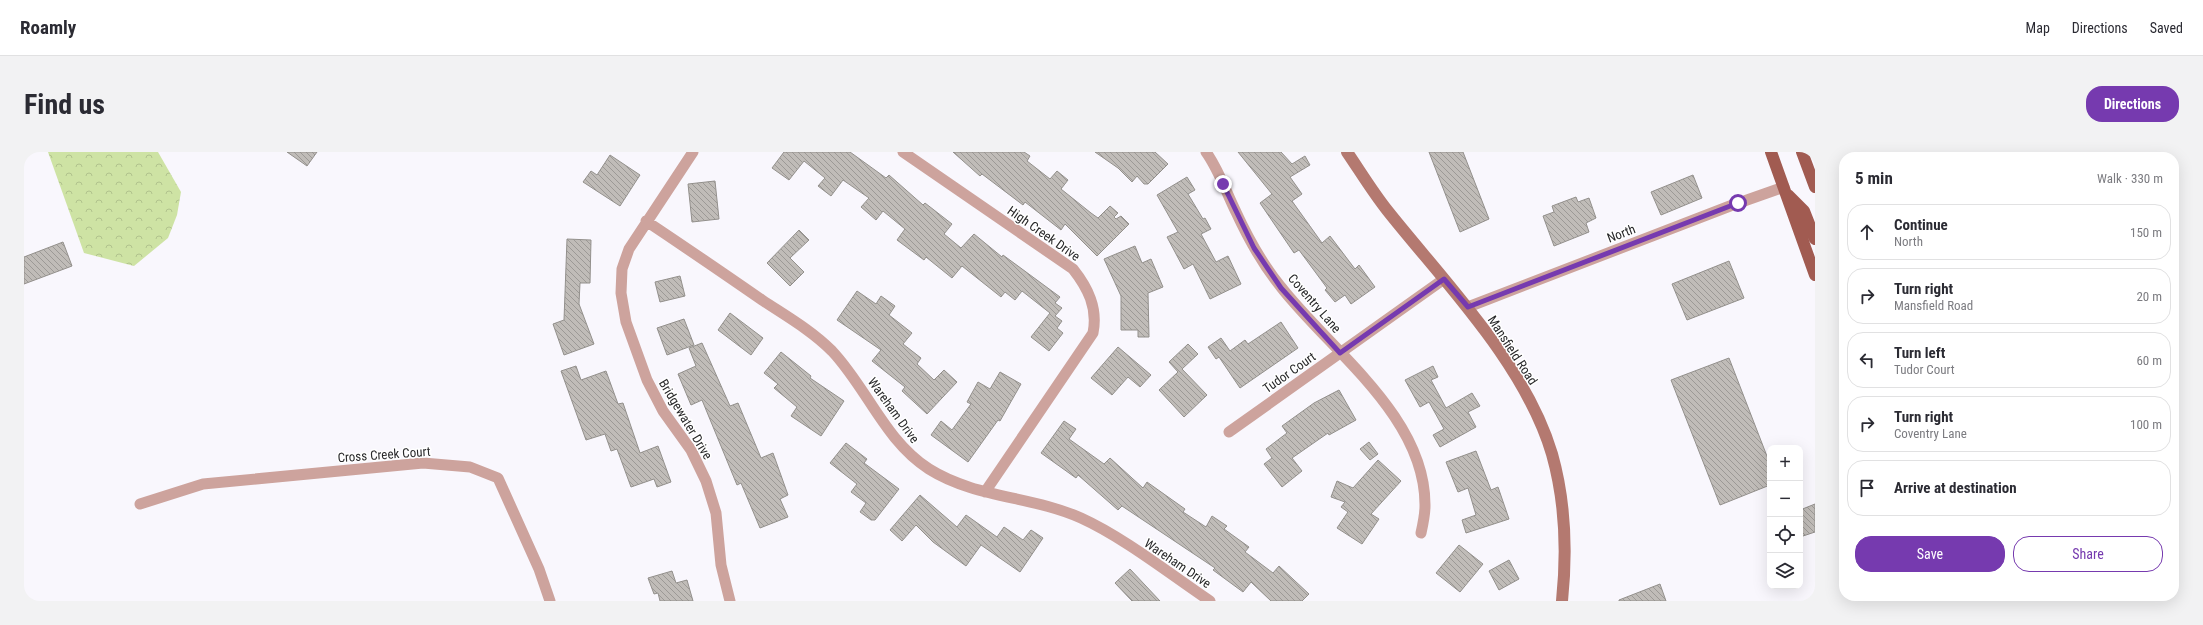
<!DOCTYPE html>
<html lang="en">
<head>
<meta charset="utf-8">
<style>
	:root { --surface:#fff; --page:#f2f2f3; --text:#2b2b33; --muted:#7c7c81; --line:#e1e1e2; --accent:#763aaf }
	body { margin:0; font-family:"Roboto Condensed",sans-serif; background:var(--page); color:var(--text) }
	.controls { position:absolute; right:12px; bottom:12px; display:grid; overflow:hidden; border-radius:8px; box-shadow:0 4px 16px #0002 }
	.controls button { width:36px; height:36px; display:grid; place-items:center; padding:0; border:0; border-bottom:1px solid var(--line); background:var(--surface); color:var(--text); font:20px sans-serif }
	.stop { position:absolute; width:12px; height:12px; margin:-9px; border:3px solid #763aaf; border-radius:50%; background:#fff }
	.stop.end { background:#763aaf; border-color:#fff; box-shadow:0 1px 4px #0008 }
	.list { margin:0; padding:0; list-style:none }
	h2 { display:flex; justify-content:space-between; align-items:center; height:52px; margin:0; padding:0 16px; font-size:17px }
	h2 small { font-size:13px; font-weight:400; color:var(--muted) }
	.list li { display:grid; grid-template-columns:26px 1fr auto; gap:12px; align-items:center; box-sizing:border-box; height:56px; margin:0 8px 8px; padding:0 8px; border:1px solid var(--line); border-radius:16px }
	.list b { display:block; font-size:15px; white-space:nowrap }
	.list p { margin:0; font-size:13px; white-space:nowrap; color:var(--muted) }
	.list em { font-size:13px; font-style:normal; color:var(--muted) }
	.actions { display:flex; gap:8px; padding:12px 16px }
	.actions a { flex:1; padding:9px 0; border:1px solid var(--accent); border-radius:16px; text-align:center; font-size:14px; color:var(--accent) }
	.actions .main { background:var(--accent); color:#fff }
	.icon { flex:none; width:22px; height:22px; fill:none; stroke:currentColor; stroke-width:2; stroke-linecap:round; stroke-linejoin:round }
	.map { position:relative; flex:none; width:1791px; height:449px; overflow:hidden; border-radius:16px }
	header { display:flex; align-items:center; gap:24px; box-sizing:border-box; height:56px; padding:0 20px; background:var(--surface); border-bottom:1px solid var(--line) }
	header strong { font-size:19px }
	nav { display:flex; gap:22px; margin-inline-start:auto; font-size:14px }
	.intro { display:flex; align-items:center; justify-content:space-between; box-sizing:border-box; height:96px; padding:0 24px }
	h1 { margin:0; font-size:28px }
	.button { padding:10px 18px; border-radius:16px; background:var(--accent); color:#fff; font-size:14px; font-weight:700 }
	main { display:flex; gap:24px; padding:0 24px }
	aside { flex:1; background:var(--surface); border-radius:16px; box-shadow:0 4px 16px #0002 }
	.map>svg:first-child { display:block }
	.forest { fill:url(#forest-crowns) }
	.building { fill:url(#building-back-hatch); stroke:#93908c }
	.lines { fill:none; stroke-linecap:round; stroke-linejoin:round }
	.street { stroke:#cda39d; stroke-width:11 }
	.secondary { stroke:#b47970; stroke-width:12 }
	.primary { stroke:#a15b51; stroke-width:12 }
	.route { stroke:#763aaf; stroke-width:5 }
	.labels { text-anchor:middle; stroke-width:3; stroke-linejoin:round; paint-order:stroke }
	.street-label { font-size:13px; fill:#28282a; stroke:#fff }
</style>
</head>
<body>
<header>
<strong>Roamly</strong>
<nav><a>Map</a><a>Directions</a><a>Saved</a></nav>
</header>
<div class="intro"><h1>Find us</h1><a class="button">Directions</a></div>
<main>
<div class="map">
<svg width="1791" height="449" viewBox="0 0 1791 449">
	<defs>
		<pattern id="forest-crowns" width="20" height="18" patternUnits="userSpaceOnUse"><rect width="20" height="18" fill="#cee3a4"/><path d="M2 6a3 3 0 1 1 6 0M12 15a3 3 0 1 1 6 0" fill="none" stroke="#b1c38d"/></pattern>
		<pattern id="building-back-hatch" width="6" height="6" patternUnits="userSpaceOnUse"><rect width="6" height="6" fill="#c0bcb8"/><path d="M-1 5l2 2M0 0l6 6M5-1l2 2" fill="none" stroke="#9c9996"/></pattern>
	</defs>
	<rect width="100%" height="100%" fill="#f9f7fd"/>
	<!-- forest -->
	<path class="forest" d="M24,0H134L157,40L153,63L144,86L110,114L60,101Z"/>
	<!-- building -->
	<path class="building" d="M263,0H293L283,14Z
		M760,0H826L862,26L865,23L899,53L901,51L928,72L920,82L937,96L950,82L978,105L979,103L1036,145L1031,151L1038,156L1031,164L1038,169L1033,176L1039,181L1025,199L1007,185L1026,161L998,139L991,148L981,140L977,145L938,114L928,126L902,105L900,108L873,88L881,77L859,59L852,68L837,55L845,46L819,28L807,44L794,34L801,26L780,9L765,28L748,16Z
		M929,0H1000L1006,4L1003,9L1026,27L1033,19L1044,28L1037,37L1067,61L1074,66L1086,54L1094,61L1090,65L1092,67L1097,64L1105,72L1073,104L1041,72L1037,78L1001,50L999,53L958,22L956,24Z
		M1071,0H1131L1144,12L1124,32H1120L1113,24L1108,30L1094,16Z
		M1214,0H1257L1268,12L1281,4L1286,13L1266,25L1278,42L1268,49L1298,91L1306,84L1331,117L1335,113L1351,135L1327,152L1321,143L1311,150L1301,138L1303,136L1275,98L1270,101L1236,51L1248,42Z
		M1405,0H1439L1465,67L1436,80Z
		M586,3L616,23L596,54L559,30L567,19L573,23Z
		M1669,23L1678,46L1637,63L1627,40Z
		M1163,25L1171,38L1164,42L1179,67L1181,66L1187,77L1177,82L1192,110L1204,104L1217,132L1186,147L1169,112L1160,117L1143,85L1154,80L1133,43Z
		M691,29L695,67L668,70L664,32Z
		M1552,45L1554,50L1565,46L1572,66L1562,71L1565,80L1530,94L1519,64L1530,60L1528,54Z
		M775,78L785,88L766,106L780,120L766,134L743,111Z
		M543,87L567,88L566,131H556L555,152L570,192L540,203L529,172L540,168Z
		M39,90L48,114L0,132V105Z
		M1111,94L1118,111L1127,107L1139,135L1124,141L1125,185H1114V178H1097V144L1080,107Z
		M1705,109L1720,146L1663,168L1648,132Z
		M656,124L661,144L636,150L631,130Z
		M833,139L852,152L857,144L871,154L865,163L888,181L879,192L897,206L893,212L910,228L920,218L933,230L903,262L878,239L881,235L848,209L857,198L813,168Z
		M706,161L739,186L727,203L694,178Z
		M660,167L670,193L643,203L633,176Z
		M1257,170L1274,196L1216,236L1195,205L1192,207L1184,195L1197,186L1206,199L1221,188L1224,192Z
		M678,191L706,254L714,251L737,306L749,301L764,343L756,347L764,365L736,376L717,331L713,333L678,248L667,253L654,222L672,214L665,196Z
		M1164,192L1174,202L1158,217L1183,243L1160,265L1135,238L1154,220L1145,210Z
		M1094,195L1127,223L1116,235L1104,225L1088,243L1067,226Z
		M757,200L787,224L786,226L820,249L797,284L767,264L773,255L750,236L754,232L740,221Z
		M1705,206L1746,312V333L1696,353L1647,228Z
		M552,214L557,228L582,219L594,252L599,251L616,301L634,294L647,330L633,335L630,327L607,335L593,297L587,299L581,282L562,288L537,219Z
		M1409,214L1414,225L1407,228L1422,256L1448,241L1456,254L1444,260L1452,275L1416,295L1409,283L1420,277L1405,250L1396,255L1381,228Z
		M976,220L997,232L976,269L974,268L944,310L907,283L917,269L928,278L947,252L943,250L954,230L966,237Z
		M1315,238L1332,268L1305,283L1304,281L1268,306L1278,319L1258,335L1240,312L1248,306L1242,297L1263,281L1258,274L1290,251Z
		M1040,269L1052,277L1045,287L1080,312L1086,306L1119,336L1123,330L1161,357L1159,360L1182,375L1188,364L1203,374L1200,377L1225,395L1221,400L1249,421L1255,414L1285,442L1278,449H1247L1227,430L1219,440L1189,418L1191,416L1098,354L1094,358L1054,323L1052,326L1017,301Z
		M1345,290L1354,302L1346,308L1336,297Z
		M822,291L843,307L840,311L875,337L851,368H847L836,360L842,351L827,340L833,332L806,311Z
		M1452,299L1467,338L1474,335L1485,367L1442,381L1438,368L1452,363L1444,336L1434,340L1422,310Z
		M1354,308L1377,329L1347,362L1355,367L1338,392L1313,376L1324,360L1317,355L1321,350L1307,345L1313,329L1329,336Z
		M896,343L933,375L942,363L973,385L980,375L999,388L1007,378L1019,386L996,420L957,393L942,414L909,390L892,373L878,389L866,378Z
		M1791,352V380L1776,385V358Z
		M1435,393L1459,412L1436,440L1412,421Z
		M1485,408L1495,427L1475,438L1465,419Z
		M1106,417L1136,449H1108L1091,431Z
		M648,419L652,431L663,428L669,449H636L634,441L630,442L624,426Z
		M1636,432L1642,449H1595V448Z"/>
	<g class="lines">
		<!-- street -->
		<path class="street" d="M669,0L605,97L598,117L597,141L602,170L623,228L639,259L667,298L682,329L692,361L697,413L706,449
			M879,0L1049,117C1064,136 1074,156 1069,181L961,340
			M1182,0C1195,18 1202,40 1212,60C1224,86 1239,113 1257,135C1307,199 1402,265 1401,354C1401,362 1399,372 1397,381
			M622,69C661,95 699,121 738,148C762,164 787,178 808,199C843,236 861,289 905,317C951,346 1008,344 1057,366C1099,385 1146,422 1186,449
			M1444,155L1706,54L1760,35
			M1205,280L1420,127
			M116,352L179,332L399,311L446,315L474,326L515,417L526,449"/>
		<!-- secondary -->
		<path class="secondary" d="M1323,0C1336,19 1348,39 1363,58C1420,130 1501,211 1528,302C1541,348 1543,401 1538,449"/>
		<!-- primary -->
		<path class="primary" d="M1747,0L1791,123
			M1778,0L1791,35
			M1764,43L1780,59L1791,87"/>
	</g>
	<g class="lines">
		<!-- route -->
		<path class="route" d="M1199,32L1230,96L1257,136L1316,201L1420,127L1444,155L1714,51"/>
	</g>
	<g class="labels">
		<!-- street labels -->
		<g class="street-label">
			<text transform="translate(1020 81) rotate(35)" y="5">High Creek Drive</text>
			<text transform="translate(1597 81) rotate(-21)" y="5">North</text>
			<text transform="translate(1291 151) rotate(49)" y="5">Coventry Lane</text>
			<text transform="translate(1489 198) rotate(57)" y="5">Mansfield Road</text>
			<text transform="translate(1265 220) rotate(-35)" y="5">Tudor Court</text>
			<text transform="translate(870 258) rotate(54)" y="5">Wareham Drive</text>
			<text transform="translate(662 267) rotate(59)" y="5">Bridgewater Drive</text>
			<text transform="translate(360 302) rotate(-4)" y="5">Cross Creek Court</text>
			<text transform="translate(1154 411) rotate(34)" y="5">Wareham Drive</text>
		</g>
	</g>
</svg>
<div class="controls">
<button>+</button>
<button>−</button>
<button><svg class="icon" aria-label="locate" viewBox="0 0 24 24"><circle cx="12" cy="12" r="6"/><path d="M12 2v4M12 18v4M2 12h4M18 12h4"/></svg></button>
<button><svg class="icon" aria-label="layers" viewBox="0 0 24 24"><path d="M12 4l9 5-9 5-9-5zM3 14l9 5 9-5"/></svg></button>
</div>
<div class="stop" style="left:1714px;top:51px"></div>
<div class="stop end" style="left:1199px;top:32px"></div>
</div>
<aside>
<h2>5 min<small>Walk · 330 m</small></h2>
<ul class="list">
<li><svg class="icon" aria-label="ahead" viewBox="0 0 24 24"><path d="M12 20V5M6 11l6-6 6 6"/></svg><div><b>Continue</b><p>North</p></div><em>150 m</em></li>
<li><svg class="icon" aria-label="right" viewBox="0 0 24 24"><path d="M7 20v-9h11M14 6l5 5-5 5"/></svg><div><b>Turn right</b><p>Mansfield Road</p></div><em>20 m</em></li>
<li><svg class="icon" aria-label="left" viewBox="0 0 24 24"><path d="M17 20v-9H6M10 6l-5 5 5 5"/></svg><div><b>Turn left</b><p>Tudor Court</p></div><em>60 m</em></li>
<li><svg class="icon" aria-label="right" viewBox="0 0 24 24"><path d="M7 20v-9h11M14 6l5 5-5 5"/></svg><div><b>Turn right</b><p>Coventry Lane</p></div><em>100 m</em></li>
<li><svg class="icon" aria-label="arrive" viewBox="0 0 24 24"><path d="M6 21V4h12l-3 4 3 4H6"/></svg><div><b>Arrive at destination</b></div></li>
</ul>
<div class="actions"><a class="main">Save</a><a>Share</a></div>
</aside>
</main>
</body>
</html>
